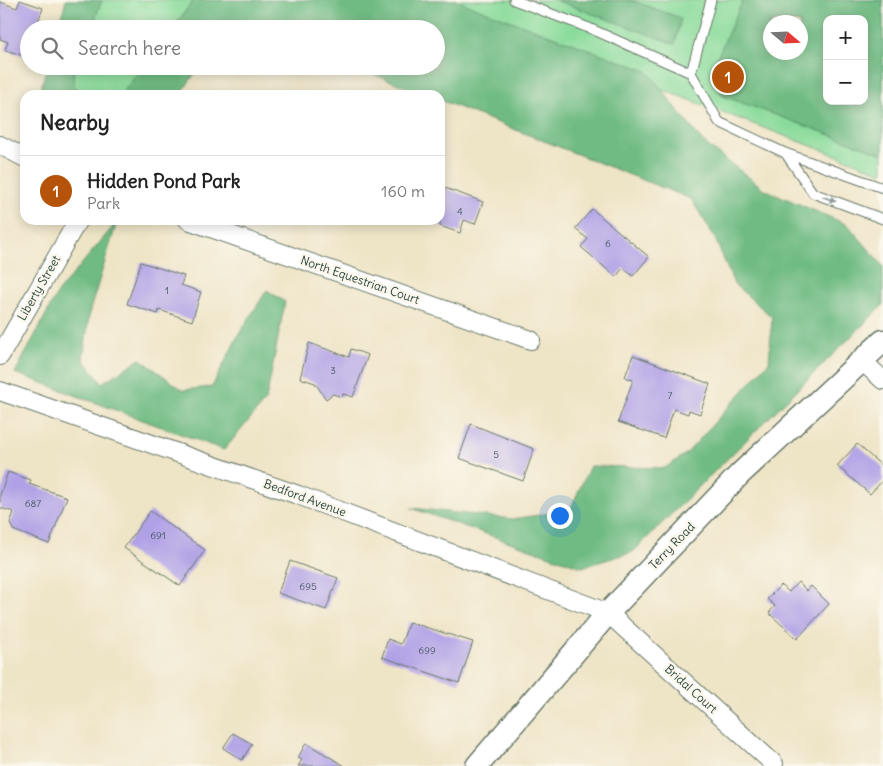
<!DOCTYPE html>
<html lang="en">
<head>
<meta charset="utf-8">
<style>
	:root { --surface:#fff; --page:#f2f2f2; --text:#222; --muted:#767676; --line:#e0e0e0; --accent:#b45309 }
	body { margin:0; font-family:Delius,sans-serif; background:var(--page); color:var(--text) }
	.controls { position:absolute; right:15px; top:15px; display:grid; overflow:hidden; border-radius:10px; box-shadow:0 2px 12px #0003 }
	.controls button { width:45px; height:45px; display:grid; place-items:center; padding:0; border:0; border-bottom:1px solid var(--line); background:var(--surface); color:var(--text); font:25px sans-serif }
	.compass { position:absolute; left:763px; top:15px; width:45px; height:45px; border-radius:50%; background:var(--surface); box-shadow:0 2px 12px #0003; rotate:109deg }
	.you { position:absolute; left:559px; top:515px; width:18px; height:18px; margin:-12px; border:4px solid #fff; border-radius:50%; background:#1a73e8; box-shadow:0 0 0 8px #1a73e833 }
	.badge { display:grid; place-items:center; width:32px; height:32px; border-radius:50%; background:var(--accent); color:#fff; font-size:16px; font-weight:700 }
	.pin { position:absolute; translate:-50% -50%; border:2px solid #fff; box-shadow:0 1px 5px #0006 }
	.list { margin:0; padding:0; list-style:none }
	h2 { display:flex; justify-content:space-between; align-items:center; height:65px; margin:0; padding:0 20px; font-size:21px }
	h2 small { font-size:16px; font-weight:400; color:var(--muted) }
	.list li { display:grid; grid-template-columns:32px 1fr auto; gap:15px; align-items:center; box-sizing:border-box; height:70px; padding:0 20px; border-top:1px solid var(--line) }
	.list b { display:block; font-size:19px; white-space:nowrap }
	.list p { margin:0; font-size:16px; white-space:nowrap; color:var(--muted) }
	.list em { font-size:16px; font-style:normal; color:var(--muted) }
	.icon { flex:none; width:28px; height:28px; fill:none; stroke:currentColor; stroke-width:2; stroke-linecap:round; stroke-linejoin:round }
	.map { position:relative; flex:none; width:883px; height:766px; overflow:hidden }
	.search { position:absolute; background:var(--surface); box-shadow:0 2px 12px #0003; left:20px; top:20px; width:425px; height:55px; display:flex; align-items:center; gap:12px; box-sizing:border-box; padding:0 18px; border-radius:28px; color:var(--muted); font-size:19px }
	.panel { position:absolute; background:var(--surface); box-shadow:0 2px 12px #0003; left:20px; top:90px; width:425px; height:135px; border-radius:15px }
	.map>svg:first-child { display:block }
	.green { fill:#8adb9b; stroke:#548c68; fill-rule:evenodd }
	.forest { fill:#6fbb83; stroke:#477c5c; fill-rule:evenodd }
	.building { fill:#b0a0e6 }
	.lines { fill:none; stroke-linecap:round; stroke-linejoin:round }
	.service-casing { stroke:#677767; stroke-width:11 }
	.minor-casing { stroke:#677767; stroke-width:20 }
	.tertiary-casing { stroke:#677767; stroke-width:25 }
	.service { stroke:#fff; stroke-width:9 }
	.minor { stroke:#fff; stroke-width:18 }
	.tertiary { stroke:#fff; stroke-width:22 }
	.oneway { fill:#8f9e9a }
	.labels { text-anchor:middle; stroke-width:5; stroke-linejoin:round; paint-order:stroke }
	.number-label { font-size:10px; fill:#435660 }
	.street-label { font-size:12px; fill:#1f3d34; stroke:#fbf7ec }
</style>
</head>
<body>
<div class="map">
<svg width="883" height="766" viewBox="0 0 883 766">
	<rect width="100%" height="100%" fill="#fbf7ec"/>
	<filter id="ink" filterUnits="userSpaceOnUse"><feTurbulence type="fractalNoise" baseFrequency=".02" numOctaves="2"/><feDisplacementMap in="SourceGraphic" scale="10" xChannelSelector="R" yChannelSelector="G"/><feConvolveMatrix kernelMatrix="1 2 1 2 8 2 1 2 1" color-interpolation-filters="sRGB"/></filter>
	<filter id="wash" filterUnits="userSpaceOnUse"><feTurbulence type="fractalNoise" baseFrequency=".0096" numOctaves="4" result="noise"/><feDisplacementMap in="SourceGraphic" scale="20" xChannelSelector="R" yChannelSelector="G"/><feGaussianBlur stdDeviation="1.12" result="paint"/><feColorMatrix in="noise" values="0 0 0 0 0 0 0 0 0 0 0 0 0 0 0 0 0 1.4 0 .05"/><feComposite in="paint" operator="in"/></filter>
	<g filter="url(#wash)">
		<rect width="100%" height="100%" fill="#eee4c6"/>
		<!-- green -->
		<path class="green" d="M102,0H194L172,29H91Z
			M425,0H883V173ZM827,19H864V101H827ZM770,22H800V52H770Z
			M76,66H143L121,95H76L73,74Z"/>
		<!-- forest -->
		<path class="forest" d="M66,0H102L91,29H58Z
			M194,0H455L647,71L703,142L764,189L848,225L883,266V305L633,552L582,567L411,508L513,519L570,510L590,466L665,468L687,453L769,362L772,317L734,284L714,236L691,199L440,100V95H426L353,66H436V29H257L233,19L226,29H172Z
			M555,0H630L681,18L675,44Z
			M743,0H883V154L723,96L711,71ZM827,19H864V101H827ZM770,22H800V52H770Z
			M47,66H76L73,74L76,95H39Z
			M143,66H200L180,95H121Z
			M117,222L90,310L83,359L102,383L140,359L183,390L212,387L239,334L267,290L285,302L266,400L224,450L15,373L58,292Z"/>
		<g id="blocks">
			<!-- building -->
			<path class="building" d="M20,0L43,8L35,29H29V47L25,56L5,50L8,42L0,39V2L17,8Z
				M440,186L483,202L475,224L464,220L460,233L440,226Z
				M592,209L649,257L633,276L623,268L616,277L581,247L588,239L575,229Z
				M141,262L184,276L181,285L201,292L192,321L159,310L158,314L127,304Z
				M309,343L349,357L351,349L368,355L353,397L343,394L342,397L333,394L326,399L315,383L300,378Z
				M633,355L710,384L700,414L689,410L688,414L674,409L664,438L618,422L633,380L625,377Z
				M471,424L534,449L523,481L459,458Z
				M857,444L883,467V480L870,494L837,466Z
				M8,472L31,480L29,484L67,497L49,544L13,530L10,523L14,512L0,508V495Z
				M150,511L205,550L180,586L124,548Z
				M290,561L338,578L326,610L278,593Z
				M798,582L807,591L811,586L829,604L797,639L769,613L775,606L767,599L781,585L789,592Z
				M409,622L473,642L459,683L382,657L388,639L401,644Z
				M233,733L252,744L242,760L223,748Z
				M306,743L345,766H298L302,760L298,758Z"/>
		</g>
	</g>
	<g filter="url(#ink)">
		<use href="#blocks" fill-opacity="0" stroke="#677767" stroke-width="1"/>
		<g class="lines">
			<defs>
				<path id="service" d="M514,0L589,28L691,73L719,122L785,153L883,188
					M691,73L711,0
					M786,154L813,193L883,219"/>
				<path id="minor" d="M0,145L25,158
					M188,220L531,340
					M0,356L78,220
					M861,360L883,380
					M0,391L298,495L608,613L774,764"/>
				<path id="tertiary" d="M477,766L608,613L740,474L883,341"/>
			</defs>
			<!-- service casing -->
			<use href="#service" class="service-casing"/>
			<!-- minor casing -->
			<use href="#minor" class="minor-casing"/>
			<!-- tertiary casing -->
			<use href="#tertiary" class="tertiary-casing"/>
			<!-- service -->
			<use href="#service" class="service"/>
			<!-- minor -->
			<use href="#minor" class="minor"/>
			<!-- tertiary -->
			<use href="#tertiary" class="tertiary"/>
		</g>
		<!-- one-way arrows -->
		<defs><path id="oneway-solid" d="M-6-.8H1V-3.2L6.5 0L1 3.2V.8H-6Z" transform="scale(1.25)"/></defs>
		<use class="oneway" href="#oneway-solid" transform="translate(829 199) rotate(20)"/>
	</g>
	<g class="labels">
		<!-- number labels -->
		<g class="number-label">
			<text x="460" y="215">4</text>
			<text x="608" y="247">6</text>
			<text x="167" y="294">1</text>
			<text x="333" y="374">3</text>
			<text x="670" y="399">7</text>
			<text x="496" y="458">5</text>
			<text x="33" y="507">687</text>
			<text x="158" y="539">691</text>
			<text x="308" y="590">695</text>
			<text x="427" y="654">699</text>
		</g>
		<!-- street labels -->
		<g class="street-label">
			<text transform="translate(360 280) rotate(19)" y="4">North Equestrian Court</text>
			<text transform="translate(39 288) rotate(-60)" y="4">Liberty Street</text>
			<text transform="translate(305 498) rotate(20)" y="4">Bedford Avenue</text>
			<text transform="translate(672 546) rotate(-46)" y="4">Terry Road</text>
			<text transform="translate(691 689) rotate(42)" y="4">Bridal Court</text>
		</g>
	</g>
</svg>
<div class="controls">
<button>+</button>
<button>−</button>
</div>
<svg class="compass" viewBox="-18 -18 36 36"><path d="M0-13l5 13h-10z" fill="#e53935"/><path d="M0 13l5-13h-10z" fill="#767676"/></svg>
<div class="you"></div>
<div class="pin badge" style="left:728px;top:77px">1</div>
<div class="search"><svg class="icon" aria-label="search" viewBox="0 0 24 24"><circle cx="10" cy="10" r="6"/><path d="M15 15l6 6"/></svg>Search here</div>
<section class="panel">
<h2>Nearby<small></small></h2>
<ul class="list">
<li><span class="badge">1</span><div><b>Hidden Pond Park</b><p>Park</p></div><em>160 m</em></li>
</ul>
</section>
</div>
</body>
</html>
